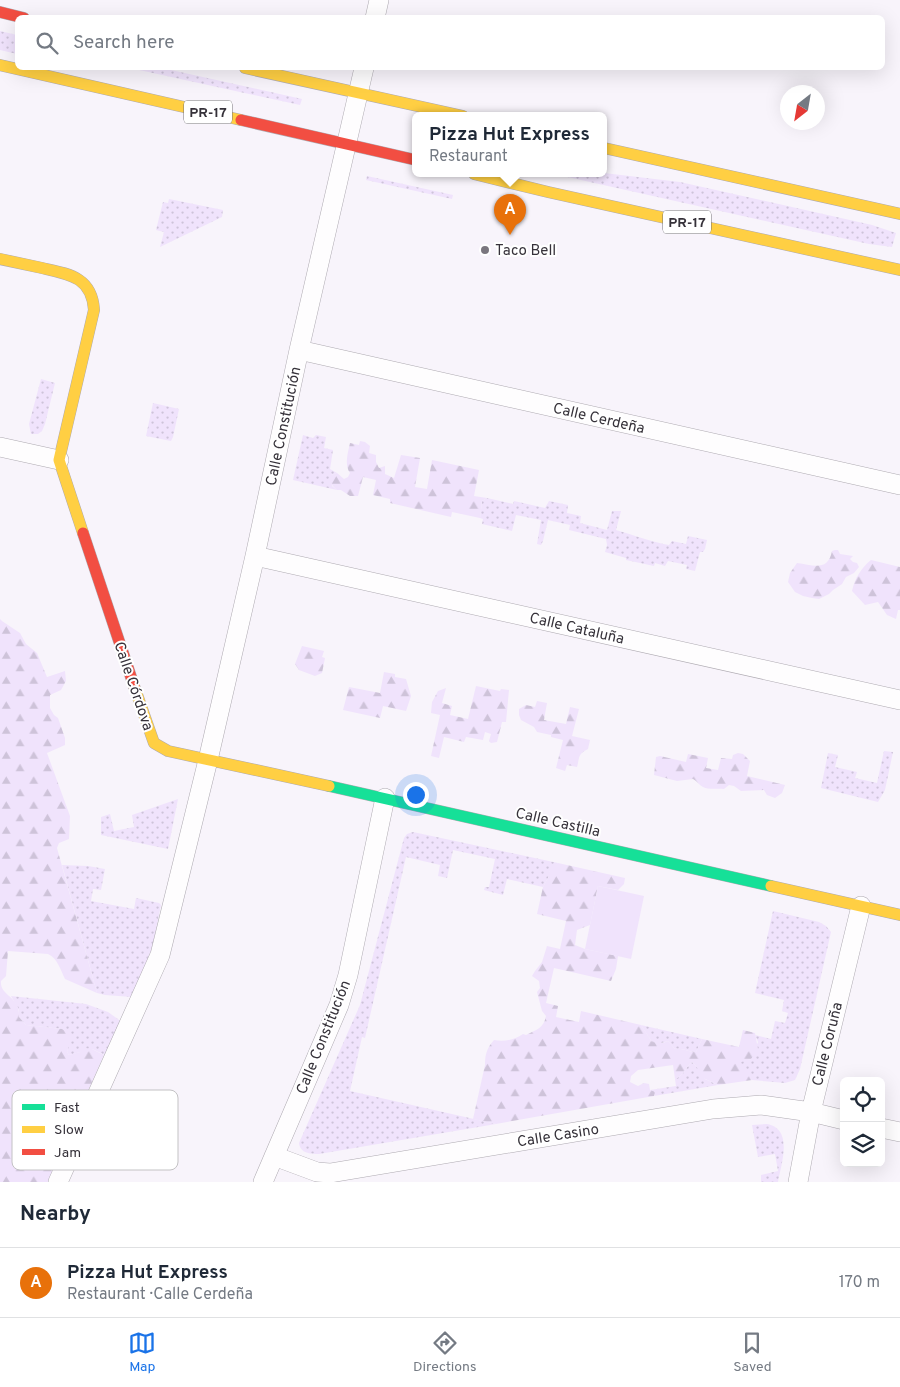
<!DOCTYPE html>
<html lang="en">
<head>
<meta charset="utf-8">
<style>
	:root { --surface:#fff; --page:#f6f6f7; --text:#1f2937; --muted:#747a83; --line:#e0e1e3; --accent:#1a73e8 }
	body { margin:0; font-family:Overpass,sans-serif; background:var(--page); color:var(--text) }
	.controls { position:absolute; right:15px; bottom:15px; display:grid; overflow:hidden; border-radius:8px; box-shadow:0 5px 20px #0002 }
	.controls button { width:45px; height:45px; display:grid; place-items:center; padding:0; border:0; border-bottom:1px solid var(--line); background:var(--surface); color:var(--text); font:25px sans-serif }
	.compass { position:absolute; left:780px; top:85px; width:45px; height:45px; border-radius:50%; background:var(--surface); box-shadow:0 5px 20px #0002; rotate:211deg }
	.you { position:absolute; left:415px; top:794px; width:18px; height:18px; margin:-12px; border:4px solid #fff; border-radius:50%; background:#1a73e8; box-shadow:0 0 0 8px #1a73e833 }
	.badge { display:grid; place-items:center; width:32px; height:32px; border-radius:50%; background:var(--accent); color:#fff; font-size:16px; font-weight:700 }
	.pin { position:absolute; translate:-50% -41px; filter:drop-shadow(0 1px 2px #0008) }
	.pin::after { content:''; position:absolute; top:26px; width:18px; height:15px; background:inherit; clip-path:polygon(0 0,100% 0,50% 100%) }
	.popup { position:absolute; left:412px; top:112px; width:195px; height:65px; box-sizing:border-box; display:grid; place-content:center; border-radius:8px; background:var(--surface); filter:drop-shadow(0 1px 4px #0005); font-size:16px; white-space:nowrap; color:var(--muted) }
	.popup b { font-size:19px; color:var(--text) }
	.popup::after { content:''; position:absolute; left:50%; top:100%; margin-left:-10px; border:10px solid transparent; border-top-color:var(--surface) }
	.list { margin:0; padding:0; list-style:none }
	h2 { display:flex; justify-content:space-between; align-items:center; height:65px; margin:0; padding:0 20px; font-size:21px }
	h2 small { font-size:16px; font-weight:400; color:var(--muted) }
	.list li { display:grid; grid-template-columns:32px 1fr auto; gap:15px; align-items:center; box-sizing:border-box; height:70px; padding:0 20px; border-top:1px solid var(--line) }
	.list b { display:block; font-size:19px; white-space:nowrap }
	.list p { margin:0; font-size:16px; white-space:nowrap; color:var(--muted) }
	.list em { font-size:16px; font-style:normal; color:var(--muted) }
	.icon { flex:none; width:28px; height:28px; fill:none; stroke:currentColor; stroke-width:2; stroke-linecap:round; stroke-linejoin:round }
	.map { position:relative; flex:none; width:900px; height:1182px; overflow:hidden }
	.search { position:absolute; background:var(--surface); box-shadow:0 5px 20px #0002; left:15px; right:15px; top:15px; height:55px; display:flex; align-items:center; gap:12px; box-sizing:border-box; padding:0 18px; border-radius:8px; color:var(--muted); font-size:19px }
	.sheet { height:135px; background:var(--surface) }
	nav { display:flex; justify-content:space-around; align-items:center; box-sizing:border-box; height:70px; border-top:1px solid var(--line); background:var(--surface); font-size:14px; color:var(--muted) }
	nav a { display:grid; justify-items:center; gap:2px }
	nav .on { color:var(--accent) }
	.map>svg:first-child { display:block }
	.grass { fill:url(#grass-dots) }
	.forest { fill:url(#forest-firs) }
	.garden { fill:#f0e3fc }
	.lines { fill:none; stroke-linecap:round; stroke-linejoin:round }
	.street-casing { stroke:#aeaab1; stroke-width:20 }
	.fast-casing { stroke:#aeaab1; stroke-width:12 }
	.slow-casing { stroke:#aeaab1; stroke-width:12 }
	.jam-casing { stroke:#aeaab1; stroke-width:12 }
	.street { stroke:#fefdfe; stroke-width:19 }
	.fast { stroke:#16e098; stroke-width:11 }
	.slow { stroke:#ffcf43; stroke-width:11 }
	.jam { stroke:#f24e42; stroke-width:11 }
	.poi-dot { fill:#7a767e; stroke:#fff; stroke-width:2 }
	.labels { text-anchor:middle; stroke-width:4; stroke-linejoin:round; paint-order:stroke }
	.shield { fill:#fff; stroke:#727075; stroke-width:1 }
	.shield-label { font-size:14px; font-weight:bold; fill:#36323a }
	.poi-label { font-size:15px; fill:#36323a; stroke:#fff; text-anchor:start }
	.street-label { font-size:15px; fill:#36323a; stroke:#fff }
	.key { fill:#fff; stroke:#c3c2c4; stroke-width:1 }
	.key-label { font-size:14px; fill:#36323a }
</style>
</head>
<body>
<div class="map">
<svg width="900" height="1182" viewBox="0 0 900 1182">
	<defs>
		<pattern id="grass-dots" width="8" height="8" patternUnits="userSpaceOnUse" patternTransform="scale(1.25)"><rect width="8" height="8" fill="#f0e3fc"/><path d="M2 2h.1M6 6h.1" fill="none" stroke="#cec3d9" stroke-width="1.8" stroke-linecap="round"/></pattern>
		<pattern id="forest-firs" width="22" height="20" patternUnits="userSpaceOnUse" patternTransform="scale(1.25)"><rect width="22" height="20" fill="#f0e3fc"/><path d="M5 1l3.5 6h-7zM16 11l3.5 6h-7z" fill="#cec3d9"/></pattern>
	</defs>
	<rect width="100%" height="100%" fill="#f8f4fb"/>
	<!-- grass -->
	<path class="grass" d="M0,31L17,35V54L0,50Z
		M130,68H162L302,99L300,105Z
		M604,173L680,182L872,225L896,233L892,247L869,244L554,174Z
		M367,176L453,195L452,199L366,180Z
		M169,199L223,210L222,217L160,247L164,232L156,230L163,202L168,203Z
		M41,379L55,383L45,424L42,431L38,434H31L29,424Z
		M153,403L179,409L173,437L171,441L146,436Z
		M303,435L313,438L316,435L326,437L324,448L333,450L330,469L337,473L331,475L332,486L337,490L293,480Z
		M487,498L513,504L514,501L545,508L549,501L568,505L567,513L581,516L580,523L607,530L612,511H621L616,530C634,535 651,542 669,545L672,541L686,544L688,536L707,540L705,549L703,552H700L695,571L686,569L687,565L668,561L665,566L655,563L654,566L626,560V558L605,552L607,545L606,539L569,530L570,525L548,520L543,541L541,545L537,544L541,520L516,515L512,531L482,524L483,519L480,518L482,501Z
		M884,751L893,752L885,790L878,802L821,788L828,753L838,755L835,767L857,772L855,778L877,783Z
		M178,799L168,849L101,835V817L110,814L114,831L134,827L132,815Z
		M413,832L558,863L549,872V876L543,887L507,879L503,895L484,890L485,887H489L495,859L453,850L447,878L438,876L440,865L406,857L365,1038L362,1037L350,1091L496,1124L319,1154C310,1154 300,1153 299,1143L360,1005L404,838L407,834Z
		M62,865L88,866L105,869L101,890L93,889L91,901L134,909L136,898L159,903L161,905L152,949L132,997L105,995L97,993Z
		M773,911L819,922L826,926L831,932L800,1069L795,1080L785,1083L752,1080L736,1062L751,1059L758,1042L755,1035L771,1039L775,1021L785,1023L788,1013L782,1011L784,1000L755,993Z
		M11,996L86,1004L108,1012L122,1022L107,1056L92,1049L69,1055L67,1052L70,1039L62,1029L26,1025L19,1017V1010Z
		M641,1025L702,1039L696,1052C688,1052 683,1048 675,1049L668,1041C663,1043 658,1044 652,1042Z
		M692,1062L697,1067L705,1079L718,1085L654,1096L655,1095L650,1090L676,1086L675,1079C685,1075 685,1067 692,1062Z
		M767,1124C794,1129 781,1164 778,1182H761V1175L778,1171L775,1154L758,1157L752,1125Z"/>
	<!-- forest -->
	<path class="forest" d="M360,441L365,442L370,446L369,453L376,455V462L379,468L385,466V474L394,478L401,455L420,458L415,487L427,489L432,460L479,470L474,496L487,498L482,501L480,518L452,512L451,517L390,503V499L373,495L376,480L363,477L358,496H350L341,490H337C331,485 330,482 331,475L337,473L344,479L348,477L350,473C344,464 348,453 350,443L359,445Z
		M835,550H838L840,554L853,556L850,559L853,562L857,563L859,567L854,573L846,577L842,584L833,590L829,594L819,599L812,598L803,596L795,592L788,582L790,573L797,563C813,565 828,572 832,551Z
		M871,560L900,567V610H898L896,619L887,615L878,602L865,605L852,591C855,578 861,568 871,560Z
		M0,619L2,621L20,633L26,644L37,653L47,677L65,671L66,681L61,690L50,695V708L54,715L58,718L65,738V745L47,753L70,816L69,839L59,843L57,848L97,993L65,979C60,969 58,959 48,954L8,951L6,976L1,981C0,993 12,995 17,1005C19,1009 19,1013 19,1017L26,1025L62,1029L69,1033L71,1039L67,1052L69,1055L80,1052L85,1048L92,1049L104,1055L48,1182H0Z
		M302,646L324,651L322,657L325,658L322,673L315,676L299,670L295,664Z
		M384,672L395,674V677L406,679L411,696L406,711L383,706L380,718L343,710L349,687L380,693Z
		M476,686L500,691L501,689L509,690L506,722H502L497,742L491,743L489,741L491,734L485,732L483,740L466,737L464,742L444,737L439,758L431,756L440,715L431,713L432,702L438,691L446,688L442,703L452,706L450,715L468,719Z
		M537,701L547,703L544,720L566,724L570,707L579,709L572,736L590,740L588,749C577,755 580,757 577,767L567,765L565,771L556,768L563,740L551,737V735L537,732L534,727L521,720L519,715V709L526,705L535,707Z
		M738,753L743,754L750,761L747,776L785,785L782,793L775,798L767,795L764,790L741,791L734,786L729,785L724,789C717,788 709,790 703,787C699,785 697,781 693,779L677,781L654,775L656,757L660,756L686,762L688,754L708,758L706,768L718,770L721,758L732,759L733,755Z
		M558,863L625,878L624,884L618,890L598,886L590,925L577,930L575,945L585,949L618,956L616,969L611,981L554,968L546,1003L558,1006L556,1017L579,1022L581,1011L641,1025L652,1042L663,1043L668,1041L675,1049C683,1048 688,1052 696,1052L702,1039L739,1047L743,1030L755,1033L758,1049L751,1059L737,1063C741,1064 746,1067 748,1071C750,1074 749,1077 752,1080L718,1085L699,1076L697,1067L692,1062C685,1067 685,1075 675,1079L673,1065L638,1070L631,1076L630,1082L638,1086L644,1083L649,1084L650,1090L655,1092L654,1096L496,1124L473,1119L485,1065C485,1054 487,1048 494,1040C504,1042 514,1040 523,1034L526,1035C536,1030 544,1028 546,1016L542,1011L537,992L540,988L539,981L532,976L535,971L542,962L547,946L560,949L566,921L537,914L543,887L549,876V872L551,868Z"/>
	<!-- garden -->
	<path class="garden" d="M598,886L644,896L631,959L585,949Z"/>
	<g class="lines">
		<defs>
			<path id="street" d="M375,18L379,0
				M299,350L900,485
				M0,447L59,460
				M255,556L900,700
				M881,1128L900,1132
				M274,1156L317,1172L330,1173L713,1109L761,1105L811,1112L844,1120
				M58,1182L160,955L208,760L255,556L299,350L364,68
				M263,1182L339,1005L348,975L385,798
				M798,1182L811,1112L861,906"/>
			<path id="fast" d="M329,786L771,886"/>
			<path id="slow" d="M0,65L241,120
				M245,68L463,116
				M604,148L900,214
				M474,174L548,192L900,270
				M0,259C14,262 28,265 42,268C69,274 92,277 94,310L59,460L83,533
				M134,686L154,743L168,751L329,786
				M771,886L900,915"/>
			<path id="jam" d="M0,12L24,18
				M241,120L416,160
				M83,533L134,686"/>
		</defs>
		<!-- street casing -->
		<use href="#street" class="street-casing"/>
		<!-- fast casing -->
		<use href="#fast" class="fast-casing"/>
		<!-- slow casing -->
		<use href="#slow" class="slow-casing"/>
		<!-- jam casing -->
		<use href="#jam" class="jam-casing"/>
		<!-- street -->
		<use href="#street" class="street"/>
		<!-- fast -->
		<use href="#fast" class="fast"/>
		<!-- slow -->
		<use href="#slow" class="slow"/>
		<!-- jam -->
		<use href="#jam" class="jam"/>
	</g>
	<!-- markers -->
	<circle class="poi-dot" cx="485" cy="250" r="5"/>
	<g class="labels">
		<!-- shield labels -->
		<g class="shield">
			<rect x="184" y="100.5" width="48" height="23" rx="4"/>
			<rect x="663" y="210.5" width="48" height="23" rx="4"/>
		</g>
		<g class="shield-label">
			<text x="208" y="117">PR-17</text>
			<text x="687" y="227">PR-17</text>
		</g>
		<!-- poi labels -->
		<g class="poi-label">
			<text x="495" y="255">Taco Bell</text>
		</g>
		<!-- street labels -->
		<g class="street-label">
			<text transform="translate(599 418) rotate(13)" y="5">Calle Cerdeña</text>
			<text transform="translate(283 426) rotate(-78)" y="5">Calle Constitución</text>
			<text transform="translate(577 628) rotate(13)" y="5">Calle Cataluña</text>
			<text transform="translate(134 686) rotate(71)" y="5">Calle Córdova</text>
			<text transform="translate(558 822) rotate(13)" y="5">Calle Castilla</text>
			<text transform="translate(323 1037) rotate(-68)" y="5">Calle Constitución</text>
			<text transform="translate(827 1044) rotate(-76)" y="5">Calle Coruña</text>
			<text transform="translate(558 1135) rotate(-9)" y="5">Calle Casino</text>
		</g>
	</g>
	<!-- legend -->
	<rect x="12" y="1090" width="166" height="80" rx="8" class="key"/>
	<rect x="22" y="1104" width="23" height="6" fill="#16e098"/>
	<rect x="22" y="1126" width="23" height="7" fill="#ffcf43"/>
	<rect x="22" y="1149" width="23" height="6" fill="#f24e42"/>
	<g class="key-label">
		<text x="54" y="1112">Fast</text>
		<text x="54" y="1134">Slow</text>
		<text x="54" y="1157">Jam</text>
	</g>
</svg>
<div class="controls">
<button><svg class="icon" aria-label="locate" viewBox="0 0 24 24"><circle cx="12" cy="12" r="6"/><path d="M12 2v4M12 18v4M2 12h4M18 12h4"/></svg></button>
<button><svg class="icon" aria-label="layers" viewBox="0 0 24 24"><path d="M12 4l9 5-9 5-9-5zM3 14l9 5 9-5"/></svg></button>
</div>
<svg class="compass" viewBox="-18 -18 36 36"><path d="M0-13l5 13h-10z" fill="#e53935"/><path d="M0 13l5-13h-10z" fill="#747a83"/></svg>
<div class="you"></div>
<div class="pin badge" style="left:510px;top:235px;background:#e8710a">A</div>
<div class="popup"><b>Pizza Hut Express</b>Restaurant</div>
<div class="search"><svg class="icon" aria-label="search" viewBox="0 0 24 24"><circle cx="10" cy="10" r="6"/><path d="M15 15l6 6"/></svg>Search here</div>
</div>
<section class="sheet">
<h2>Nearby<small></small></h2>
<ul class="list">
<li><span class="badge" style="background:#e8710a">A</span><div><b>Pizza Hut Express</b><p>Restaurant · Calle Cerdeña</p></div><em>170 m</em></li>
</ul>
</section>
<nav>
<a class="on"><svg class="icon" aria-label="map" viewBox="0 0 24 24"><path d="M3 6l6-2 6 2 6-2v14l-6 2-6-2-6 2zM9 4v14M15 6v14"/></svg>Map</a>
<a><svg class="icon" aria-label="directions" viewBox="0 0 24 24"><path d="M12 3l9 9-9 9-9-9zM9 14v-3h6M13 9l2 2-2 2"/></svg>Directions</a>
<a><svg class="icon" aria-label="saved" viewBox="0 0 24 24"><path d="M7 4h10v16l-5-4-5 4z"/></svg>Saved</a>
</nav>
</body>
</html>
